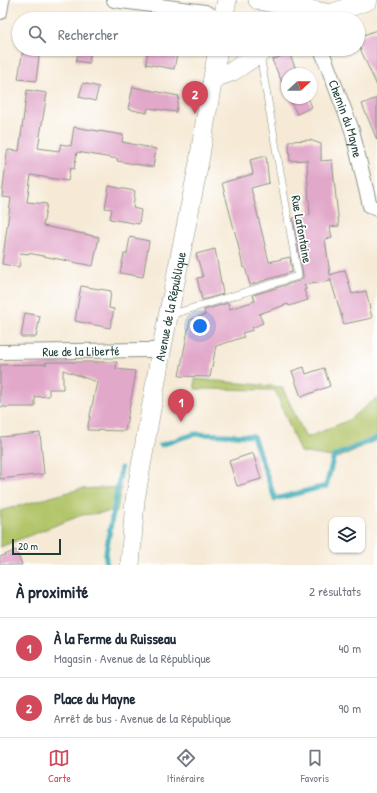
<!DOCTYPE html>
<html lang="fr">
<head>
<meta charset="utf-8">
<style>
	:root { --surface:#fff; --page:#f2f2f3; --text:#1f2937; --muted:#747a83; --line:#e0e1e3; --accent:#d1495b }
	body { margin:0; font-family:"Patrick Hand",sans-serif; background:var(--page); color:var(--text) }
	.controls { position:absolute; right:12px; bottom:12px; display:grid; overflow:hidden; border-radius:8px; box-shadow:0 1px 3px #0004 }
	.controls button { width:36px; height:36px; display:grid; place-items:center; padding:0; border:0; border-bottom:1px solid var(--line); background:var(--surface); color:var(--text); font:20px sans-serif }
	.compass { position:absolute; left:281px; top:68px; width:36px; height:36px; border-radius:50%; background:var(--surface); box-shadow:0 1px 3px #0004; rotate:69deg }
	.scale { position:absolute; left:12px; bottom:10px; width:49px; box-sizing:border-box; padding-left:4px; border:2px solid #1f3d34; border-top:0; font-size:11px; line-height:14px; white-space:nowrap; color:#1f3d34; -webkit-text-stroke:3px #fff; paint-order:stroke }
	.you { position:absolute; left:200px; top:326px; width:14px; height:14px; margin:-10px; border:3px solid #fff; border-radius:50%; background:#1a73e8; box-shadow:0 0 0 6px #1a73e833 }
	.badge { display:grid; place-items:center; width:26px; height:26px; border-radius:50%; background:var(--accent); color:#fff; font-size:13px; font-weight:700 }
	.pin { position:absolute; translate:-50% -33px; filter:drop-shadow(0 1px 2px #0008) }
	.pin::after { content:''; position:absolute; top:21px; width:14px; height:12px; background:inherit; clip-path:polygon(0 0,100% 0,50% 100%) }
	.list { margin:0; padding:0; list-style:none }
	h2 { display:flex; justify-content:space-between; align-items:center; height:52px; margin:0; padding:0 16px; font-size:17px }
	h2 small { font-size:13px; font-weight:400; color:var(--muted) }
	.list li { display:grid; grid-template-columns:26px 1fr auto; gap:12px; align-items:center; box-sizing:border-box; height:60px; padding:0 16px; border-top:1px solid var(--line) }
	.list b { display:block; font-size:15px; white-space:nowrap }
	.list p { margin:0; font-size:13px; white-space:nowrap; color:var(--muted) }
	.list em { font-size:13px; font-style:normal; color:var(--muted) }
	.icon { flex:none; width:22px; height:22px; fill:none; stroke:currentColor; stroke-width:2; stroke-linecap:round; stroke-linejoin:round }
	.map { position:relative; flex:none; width:377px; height:565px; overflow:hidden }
	.search { position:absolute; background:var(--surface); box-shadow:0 1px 3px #0004; left:12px; right:12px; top:12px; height:44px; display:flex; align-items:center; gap:10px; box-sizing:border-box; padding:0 14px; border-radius:22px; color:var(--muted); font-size:15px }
	.sheet { height:172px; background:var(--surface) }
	nav { display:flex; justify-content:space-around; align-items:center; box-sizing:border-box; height:56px; border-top:1px solid var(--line); background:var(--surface); font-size:11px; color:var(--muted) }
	nav a { display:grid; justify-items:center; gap:2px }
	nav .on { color:var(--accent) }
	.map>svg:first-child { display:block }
	.green { fill:#b2c569; stroke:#68814e }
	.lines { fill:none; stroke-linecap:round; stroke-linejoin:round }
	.stream { stroke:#39aab5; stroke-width:5 }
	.building { fill:#e2a8ca }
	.lane-casing { stroke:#8a9485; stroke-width:8 }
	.street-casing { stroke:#8a9485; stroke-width:16 }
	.secondary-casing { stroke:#8a9485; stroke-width:20 }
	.lane { stroke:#fff; stroke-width:7 }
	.street { stroke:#fff; stroke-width:14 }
	.secondary { stroke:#fff; stroke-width:19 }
	.labels { text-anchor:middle; stroke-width:3.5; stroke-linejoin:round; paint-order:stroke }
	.street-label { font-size:13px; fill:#1f3d34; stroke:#fff }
</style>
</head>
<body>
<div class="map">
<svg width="377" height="565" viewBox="0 0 377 565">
	<rect width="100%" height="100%" fill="#fff"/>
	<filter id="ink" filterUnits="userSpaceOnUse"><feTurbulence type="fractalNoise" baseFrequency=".025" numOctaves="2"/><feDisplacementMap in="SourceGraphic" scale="8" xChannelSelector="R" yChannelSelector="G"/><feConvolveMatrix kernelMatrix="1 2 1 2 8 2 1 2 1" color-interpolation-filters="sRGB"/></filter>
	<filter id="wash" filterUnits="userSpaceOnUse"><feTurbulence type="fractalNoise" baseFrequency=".012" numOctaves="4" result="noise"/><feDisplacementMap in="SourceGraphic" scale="16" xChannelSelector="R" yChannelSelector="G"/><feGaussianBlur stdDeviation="0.9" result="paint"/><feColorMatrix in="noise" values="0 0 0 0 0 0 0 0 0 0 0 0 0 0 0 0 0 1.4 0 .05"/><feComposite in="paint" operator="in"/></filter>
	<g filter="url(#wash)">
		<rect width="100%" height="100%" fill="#f6ead6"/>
		<!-- green -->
		<path class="green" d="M195,379L282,387L306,438L347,421L377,398V440L338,458L300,452L275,390L195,389Z
			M121,487L117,511L82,515L0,547V511L80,489Z"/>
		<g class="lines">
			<!-- stream -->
			<path class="stream" d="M161,445L194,434L253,436L275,499L326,486L334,456L377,438
				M106,565V552L121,468"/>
		</g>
		<g id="blocks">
			<!-- building -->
			<path class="building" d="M377,30V86L358,44V37Z
				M23,49H40L36,81L18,79Z
				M79,49H91L89,63L76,61Z
				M148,49H178L174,69L146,64Z
				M289,53L298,74H287V93L272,60Z
				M83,83L99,87L95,101L79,97Z
				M133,87L179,96L176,112L148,108L147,113L128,109Z
				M27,90L47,93L38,148L59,151L61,144L71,146L74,127L123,135L122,142L156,149L153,167L117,161L118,159L77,152L74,169L70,168L68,181L31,175L27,202L47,204L43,226L99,237L93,266L28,253V254L21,253L19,267L2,264L11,198L2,197L7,153L8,150L19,151Z
				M289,98H308L312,107L297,114Z
				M377,98V140L362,104Z
				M310,140L321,144V161L332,160L339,226L330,227L332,238L325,239L330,275L345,270L352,294L366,291L372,318L344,324L330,278L331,281L304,285L306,289L304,290L308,300L289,306L288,304L259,314L263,323L252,328L253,330L242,333L244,337L216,346L210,377L179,376L190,320L205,315L204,310L228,303L230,309L255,301L253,295L299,281L303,278V275L293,218L310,215L308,188L307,160L290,161L289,141Z
				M266,156L269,183L251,188L256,208L269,262L290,257L292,272L250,285L245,267H243L238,244L222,183L253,174L250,160Z
				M109,186L135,191L133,208L141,210L139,224L110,219L112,209L105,208Z
				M130,237L149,241L143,277L120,273L124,254H127Z
				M215,249L223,294L202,300L197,278L203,277L196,254Z
				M81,286L111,291L109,308L114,309L110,328L75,321Z
				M25,313L40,316L36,337H21Z
				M46,362H117L116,369L135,371L134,378H135L125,431L87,430L97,382L63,370V389H49V396L35,397V407H0V365L47,364H46Z
				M304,367L306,374L324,368L330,386L301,397L292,371Z
				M40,433L44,474L0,479V437Z
				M253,453L261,479L237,486L229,461Z
				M16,550L22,565H0V557Z"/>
		</g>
	</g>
	<g filter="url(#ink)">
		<use href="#blocks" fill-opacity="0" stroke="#8a9485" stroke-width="1"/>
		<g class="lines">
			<defs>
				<path id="lane" d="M170,315L298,276L260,55"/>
				<g id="street">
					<path d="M114,0L205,12L218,19"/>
					<path d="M0,12L2,0"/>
					<path id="s1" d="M321,49L352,130L370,206L377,209"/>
					<path id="s2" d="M0,352L146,350H155L161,352"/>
				</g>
				<g id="secondary">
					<path d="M258,0L331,14"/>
					<path d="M223,19L227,0"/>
					<path d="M322,19L331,14L368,0"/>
					<path d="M214,78L233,71L266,49"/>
					<path id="s3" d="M130,565L135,500L161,352L199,162L205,123L218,49"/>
				</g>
			</defs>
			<!-- lane casing -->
			<use href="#lane" class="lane-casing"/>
			<!-- street casing -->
			<use href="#street" class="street-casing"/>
			<!-- secondary casing -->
			<use href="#secondary" class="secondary-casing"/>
			<!-- lane -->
			<use href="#lane" class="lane"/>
			<!-- street -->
			<use href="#street" class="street"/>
			<!-- secondary -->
			<use href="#secondary" class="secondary"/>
		</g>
	</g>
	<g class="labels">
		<!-- street labels -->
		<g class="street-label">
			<text dy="5" stroke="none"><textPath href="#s1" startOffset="74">Chemin du Mayne</textPath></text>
			<text transform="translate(302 229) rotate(80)" y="5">Rue Lafontaine</text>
			<text dy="5" stroke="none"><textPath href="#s3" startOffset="262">Avenue de la République</textPath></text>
			<text dy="5" stroke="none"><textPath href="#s2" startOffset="81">Rue de la Liberté</textPath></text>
		</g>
	</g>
</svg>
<div class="controls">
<button><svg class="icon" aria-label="layers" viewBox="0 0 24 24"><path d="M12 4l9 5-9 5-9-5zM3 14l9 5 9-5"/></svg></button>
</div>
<svg class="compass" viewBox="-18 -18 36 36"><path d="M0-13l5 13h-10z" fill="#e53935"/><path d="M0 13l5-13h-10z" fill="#747a83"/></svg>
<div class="scale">20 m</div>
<div class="you"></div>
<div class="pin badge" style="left:181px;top:422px">1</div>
<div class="pin badge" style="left:195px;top:114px">2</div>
<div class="search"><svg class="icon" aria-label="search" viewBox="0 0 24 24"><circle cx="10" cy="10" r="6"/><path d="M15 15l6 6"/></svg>Rechercher</div>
</div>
<section class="sheet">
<h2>À proximité<small>2 résultats</small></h2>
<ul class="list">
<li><span class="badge">1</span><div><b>À la Ferme du Ruisseau</b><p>Magasin · Avenue de la République</p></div><em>40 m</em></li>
<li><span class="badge">2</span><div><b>Place du Mayne</b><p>Arrêt de bus · Avenue de la République</p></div><em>90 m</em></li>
</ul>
</section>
<nav>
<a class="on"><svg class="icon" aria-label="map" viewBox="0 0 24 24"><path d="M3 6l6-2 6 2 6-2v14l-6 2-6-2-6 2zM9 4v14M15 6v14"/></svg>Carte</a>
<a><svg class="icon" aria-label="directions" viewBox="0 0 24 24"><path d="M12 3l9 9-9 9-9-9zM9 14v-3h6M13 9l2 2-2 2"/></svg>Itinéraire</a>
<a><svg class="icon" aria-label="saved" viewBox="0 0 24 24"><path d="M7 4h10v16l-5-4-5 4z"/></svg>Favoris</a>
</nav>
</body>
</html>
